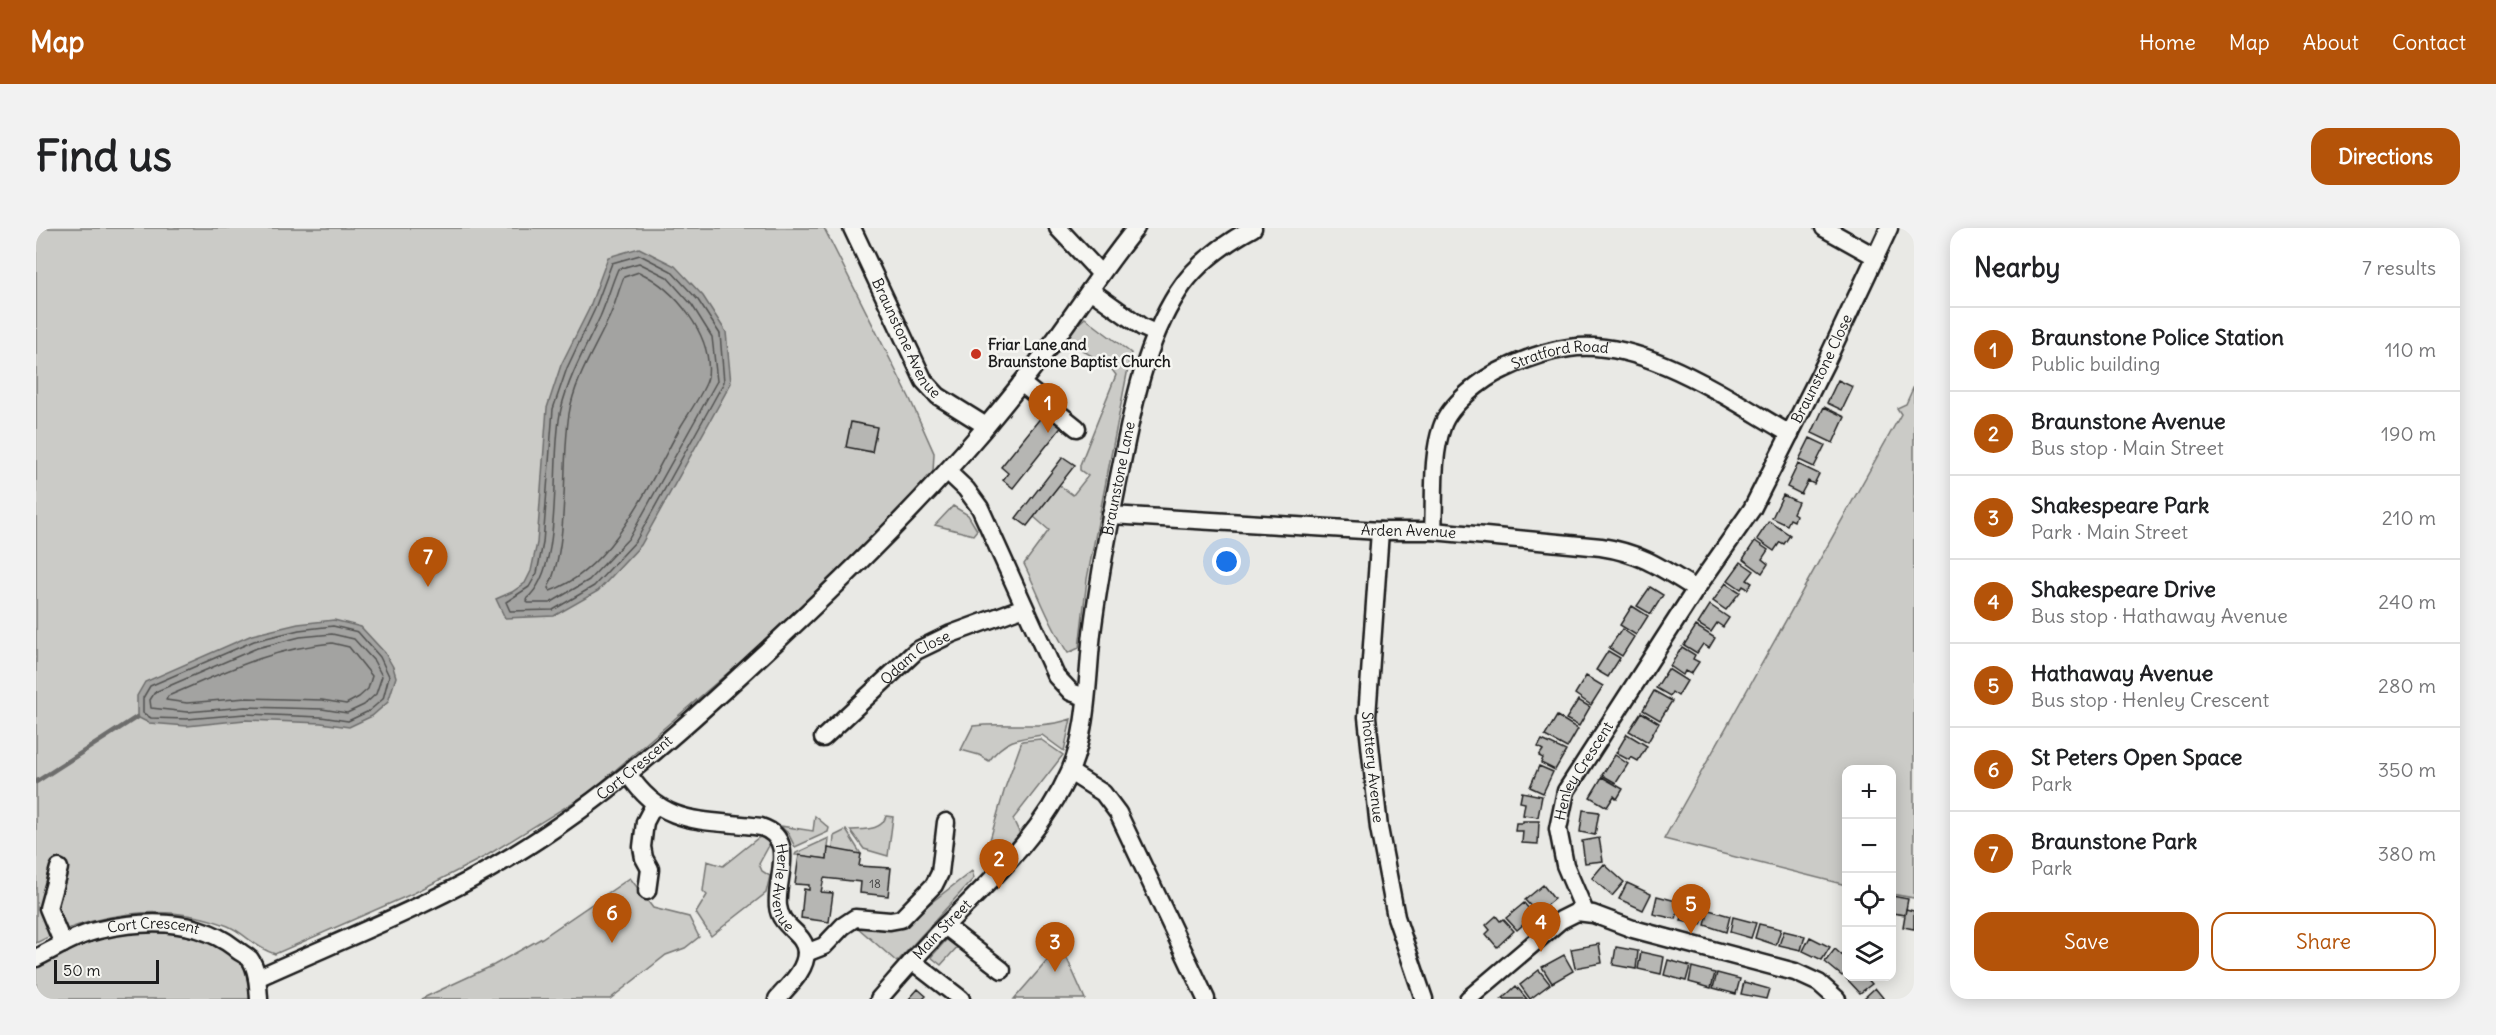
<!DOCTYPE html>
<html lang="en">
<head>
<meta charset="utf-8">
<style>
	:root { --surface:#fff; --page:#f2f2f2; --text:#202124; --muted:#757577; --line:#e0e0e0; --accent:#b45309 }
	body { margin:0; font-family:Delius,sans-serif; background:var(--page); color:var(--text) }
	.controls { position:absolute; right:18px; bottom:18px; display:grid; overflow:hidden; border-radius:12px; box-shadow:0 3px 15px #0003 }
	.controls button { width:54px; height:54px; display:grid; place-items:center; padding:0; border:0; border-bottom:2px solid var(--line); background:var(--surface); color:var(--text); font:30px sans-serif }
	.scale { position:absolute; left:18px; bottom:15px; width:105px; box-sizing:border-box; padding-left:6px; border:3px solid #1c1c1c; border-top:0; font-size:16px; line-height:21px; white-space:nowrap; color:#1c1c1c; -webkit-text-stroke:4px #f6f6f2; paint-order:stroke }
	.you { position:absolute; left:1191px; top:334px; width:21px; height:21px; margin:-15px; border:4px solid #fff; border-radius:50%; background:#1a73e8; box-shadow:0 0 0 9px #1a73e833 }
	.badge { display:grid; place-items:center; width:39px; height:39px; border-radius:50%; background:var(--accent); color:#fff; font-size:20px; font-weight:700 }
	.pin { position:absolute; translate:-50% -50px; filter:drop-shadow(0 2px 3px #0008) }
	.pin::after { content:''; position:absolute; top:32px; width:21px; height:18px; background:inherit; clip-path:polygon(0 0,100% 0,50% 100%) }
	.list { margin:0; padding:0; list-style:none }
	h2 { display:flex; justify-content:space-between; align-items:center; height:78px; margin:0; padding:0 24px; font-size:26px }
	h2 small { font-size:20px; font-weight:400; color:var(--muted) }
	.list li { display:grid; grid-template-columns:39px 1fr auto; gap:18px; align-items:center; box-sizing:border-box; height:84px; padding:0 24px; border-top:2px solid var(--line) }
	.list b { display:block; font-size:22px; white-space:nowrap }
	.list p { margin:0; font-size:20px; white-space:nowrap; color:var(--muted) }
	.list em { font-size:20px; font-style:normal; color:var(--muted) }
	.actions { display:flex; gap:12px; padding:18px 24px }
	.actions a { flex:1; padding:14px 0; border:2px solid var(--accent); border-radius:18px; text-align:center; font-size:21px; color:var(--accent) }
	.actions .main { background:var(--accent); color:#fff }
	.icon { flex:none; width:33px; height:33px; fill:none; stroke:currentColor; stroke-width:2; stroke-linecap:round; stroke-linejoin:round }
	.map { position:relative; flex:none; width:1878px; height:771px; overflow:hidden; border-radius:18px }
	header { display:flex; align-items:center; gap:36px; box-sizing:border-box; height:84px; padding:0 30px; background:var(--accent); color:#fff }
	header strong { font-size:28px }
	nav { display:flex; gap:33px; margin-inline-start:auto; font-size:21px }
	.intro { display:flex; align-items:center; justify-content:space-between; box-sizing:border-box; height:144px; padding:0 36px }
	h1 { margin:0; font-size:42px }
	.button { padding:15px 27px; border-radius:18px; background:var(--accent); color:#fff; font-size:21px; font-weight:700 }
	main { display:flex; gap:36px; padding:0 36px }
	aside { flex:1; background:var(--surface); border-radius:18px; box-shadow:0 3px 15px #0003 }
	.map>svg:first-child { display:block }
	.green { fill:#cbcbc7; stroke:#747472; stroke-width:1.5 }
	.water { fill:#a3a3a1; stroke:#6d6d6c; stroke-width:1.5 }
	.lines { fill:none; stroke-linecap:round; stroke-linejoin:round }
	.shore { stroke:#525251; stroke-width:1.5 }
	.stream { stroke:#6d6d6c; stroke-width:4.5 }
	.building { fill:#b6b6b3; stroke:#1c1c1c; stroke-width:1.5 }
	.minor-casing { stroke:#1c1c1c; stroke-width:21 }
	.minor { stroke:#f6f6f2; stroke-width:16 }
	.poi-dot { fill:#c8321e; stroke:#f6f6f2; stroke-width:2 }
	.labels { text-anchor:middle; stroke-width:5; stroke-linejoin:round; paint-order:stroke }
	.number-label { font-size:12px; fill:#424242 }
	.street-label { font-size:15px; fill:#1c1c1c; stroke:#f6f6f2 }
	.poi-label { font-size:15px; font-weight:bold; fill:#1c1c1c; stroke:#f6f6f2; text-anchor:start }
</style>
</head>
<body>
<header>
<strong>Map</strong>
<nav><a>Home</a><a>Map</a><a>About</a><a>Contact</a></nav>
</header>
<div class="intro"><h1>Find us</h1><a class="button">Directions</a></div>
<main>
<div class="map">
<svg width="1878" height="771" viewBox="0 0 1878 771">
	<rect width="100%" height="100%" fill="#e9e9e5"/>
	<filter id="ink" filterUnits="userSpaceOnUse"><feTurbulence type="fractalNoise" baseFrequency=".0167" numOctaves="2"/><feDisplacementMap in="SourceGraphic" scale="12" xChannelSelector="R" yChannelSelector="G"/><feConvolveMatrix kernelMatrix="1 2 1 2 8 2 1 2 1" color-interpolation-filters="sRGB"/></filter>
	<g filter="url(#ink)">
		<!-- green -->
		<path class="green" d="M0,0H788L874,171L898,225L897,244L853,293L716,424L554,564L450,628L378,665L239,726C217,719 209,705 192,698C130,673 57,685 0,715Z
			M1049,90L1095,125L1051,351L1043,420L1032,425C1013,397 1003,366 988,336L1013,302L998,289L1023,257L1037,267L1052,248L1044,242V237L1080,147L1074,139L1026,110Z
			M1878,158V670L1856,666V542H1810V657L1628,611L1865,186L1861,180L1870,176Z
			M917,278L932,287L941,302L937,307L899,297Z
			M1035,491L1028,523L1006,507C982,510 968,512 953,533L943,527L925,522L937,498C970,494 1003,502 1035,491Z
			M1004,511L1027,527L977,591L984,606L964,627L951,622L969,560L986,513Z
			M779,588L793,600L792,604L759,619L752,605L744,598L777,603Z
			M850,588L857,589L852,628L828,621L814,602C828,601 846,603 850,588Z
			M810,602L825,626L797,622L798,608Z
			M728,608L735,614L723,636L726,643L734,648L730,665L675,708L660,685L671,667L667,663L671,633L687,638L722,610Z
			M793,610L791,631L759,627L760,625Z
			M936,643L938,650L861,734L821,699L854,702L866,697Z
			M594,650L617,680L653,689L663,709L649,720L630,727L574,771H385L458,737L506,710Z
			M90,702L161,705L202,730L212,745L215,771H0V737L35,718Z
			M913,709L924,716L905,737L895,729Z
			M1025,717L1049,771H978Z"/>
		<!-- water -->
		<path class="water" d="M603,20L639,38L667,68L690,104L695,155L605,317L562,363L518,388L469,390L460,371L476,364L489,355L495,343L501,315L511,180L525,137L553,81L572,29Z
			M298,392L325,399L349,425L357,439L360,449L352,474L336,488L313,499L285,495L209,492L151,498L113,495L101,489V468L109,454L216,407L262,396Z"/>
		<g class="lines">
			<!-- shore -->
			<path class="shore" d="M604,27L635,43L662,72L684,106L688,154L600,313L558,358L517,382L474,383L470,374L493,359L501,345L507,315L517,181L531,140L558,83L576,35Z
				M603,35L631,49L656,77L676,109L681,153L594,309L553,352L514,375H492L490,371C530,339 513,230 525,181C533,148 550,119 564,89C571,73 575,57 582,41Z
				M603,44C639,61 677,107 672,149C670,161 652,186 645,198C615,252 577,342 514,363L512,360C534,316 525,236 533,186C538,153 558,122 572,92C579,78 582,63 588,49Z
				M297,398L322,404L344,429L353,448L347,471L333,483L312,493L285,489L209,486L151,491L115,490L107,485V470L114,458L218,413L263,402Z
				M296,406L318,411L338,433L346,448L340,466L328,477L311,485L286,481L209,479L151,484L115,480L114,472L119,464L221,420L264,409Z
				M296,415L313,419L336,448L332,461L323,469L310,476L286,472L210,470L151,475L130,472L132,468C189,444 233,421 296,415Z"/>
			<!-- stream -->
			<path class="stream" d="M0,554L101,489"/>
		</g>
		<!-- building -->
		<path class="building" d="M1802,152L1817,159L1806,182L1791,175Z
			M1788,179L1809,189L1797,215L1776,205Z
			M1010,183L1027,197L977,260L967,252L972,245L965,239Z
			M815,194L841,199L836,224L810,219Z
			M1774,210L1789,217L1778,239L1763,232Z
			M1027,229L1039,237L991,298L980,290Z
			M1762,236L1783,246L1778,256L1772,253L1765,266L1751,259Z
			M1747,267L1762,274L1757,285L1760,287L1758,293L1754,291L1751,297L1736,290Z
			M1733,293L1754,307L1748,316L1744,314L1738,323L1721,311Z
			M1719,313L1732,322L1726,331L1732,336L1726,345L1707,331Z
			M1705,334L1718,343L1711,352L1716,355L1712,361L1707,358L1705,361L1692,352Z
			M1690,355L1704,364L1690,382L1677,373Z
			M1614,359L1627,367L1615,386L1601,378Z
			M1674,377L1693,390L1687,399L1681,395L1675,404L1662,396Z
			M1596,378L1612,388L1600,407L1584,397Z
			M1660,398L1679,410L1673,420L1667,416L1661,425L1648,417Z
			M1586,401L1598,409L1586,428L1573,420Z
			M1646,419L1659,427L1657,431L1663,434L1655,446L1649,443L1647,447L1634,438Z
			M1572,423L1584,430L1572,449L1560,442Z
			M1632,441L1651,453L1642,468L1636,464L1634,468L1620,460Z
			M1550,448L1567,458L1555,477L1539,466Z
			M1618,463L1636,473L1624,492L1607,482Z
			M1542,472L1554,479L1543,498L1530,491Z
			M1605,484L1623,495L1612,514L1593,503Z
			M1521,488L1542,501L1531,520L1509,508Z
			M1591,506L1611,518L1602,533L1595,529L1593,532L1580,525Z
			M1506,512L1530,523L1519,542L1505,535L1507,530L1503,528L1507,522L1502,519Z
			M1579,527L1592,536L1580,555L1566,547Z
			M1503,538L1517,544L1507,565L1494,559Z
			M1566,549L1587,561L1581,571L1578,568L1571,579L1554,569Z
			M1486,564L1506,568L1502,589L1487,587L1489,575L1484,574Z
			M1547,582L1563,584L1559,607L1544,604Z
			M1487,593H1503L1502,616L1486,615L1487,603H1479L1480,595H1487Z
			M1563,610L1567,633L1549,635L1546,613Z
			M792,620L825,626L823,638L855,640L852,668L824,665L825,654L788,650L785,664L797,665L793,694L765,690L768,661L773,662V657L759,656L763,627L791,631Z
			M1568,636L1588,654L1576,668L1556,650Z
			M1591,655L1615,666L1607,682L1583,671Z
			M1507,657L1518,671L1501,685L1489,672Z
			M1621,668L1644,674L1640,691L1617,686Z
			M1856,668L1872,671L1869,687L1856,685Z
			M1488,675L1498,687L1481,702L1470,690Z
			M1649,676L1670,681L1665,697L1645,693Z
			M1870,681L1878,683V701L1867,699Z
			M1673,682L1694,688L1690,704L1669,697Z
			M1460,688L1464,693L1467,691L1478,703L1461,719L1450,706L1454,702L1450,697Z
			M1697,689L1720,695L1715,710L1694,704Z
			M1723,696L1745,701L1740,717L1719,710Z
			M1748,703L1769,708L1765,722L1743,717Z
			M1774,709L1794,719L1786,732L1767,723Z
			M1563,716L1566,735L1539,740L1535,721Z
			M1580,719L1602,723L1600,741L1577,737Z
			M1799,721L1810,731V743L1806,748L1789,734Z
			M1605,724L1628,729L1625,746L1602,741Z
			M1528,727L1537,743L1516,755L1506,739Z
			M1632,732L1654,738L1650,753L1628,747Z
			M1656,739L1679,745L1675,760L1653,754Z
			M1503,742L1514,756L1494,771L1484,757Z
			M1681,745L1704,751L1700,766L1677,760Z
			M1812,748H1829L1836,756L1824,765L1810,750Z
			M1708,754L1733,761L1730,771L1705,766Z
			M1480,758L1491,771H1466Z
			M1839,760L1848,771H1827Z
			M882,761L890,768L887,771H873Z"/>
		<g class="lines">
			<defs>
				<g id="minor">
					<path id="s1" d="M816,0L888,153L902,168L950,198"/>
					<path d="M1022,0L1065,46"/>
					<path d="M1788,0L1840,29"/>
					<path d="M1054,62L1106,99L1119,105"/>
					<path d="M985,155L1041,200"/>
					<path d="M911,243L930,261L944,280L1020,448L1035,464L1049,469"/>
					<path id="s2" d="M1075,287L1344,303H1397L1565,319C1605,325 1626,340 1660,361"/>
					<path id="s3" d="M1344,303L1331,489L1343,600L1360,689L1388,771"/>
					<path id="s4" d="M1397,303C1399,270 1395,230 1406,199C1413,177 1447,150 1468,141C1489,131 1510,123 1533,120C1606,109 1693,171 1754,206"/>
					<path id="s5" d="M787,510L880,423L915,406L988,379"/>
					<path d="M1034,544L1067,565L1082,585L1170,771"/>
					<path id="s6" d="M593,547C628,600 669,591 725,599C762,611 739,651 742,678C744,700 769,704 770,724C770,743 752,758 741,771"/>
					<path d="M23,640L12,680L27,716"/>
					<path d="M611,663L614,641L608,630L606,619L609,594L618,577"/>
					<path id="s7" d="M1549,684L1529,637L1522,601L1530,563L1660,361L1716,281L1789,136L1853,0"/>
					<path d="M909,698L966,742"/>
					<path d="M770,725L788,718L807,698L819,690L854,693L865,691L898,657L904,645L910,594"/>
					<path id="s8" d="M0,730C20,720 41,707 63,702C108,692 160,690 199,720C203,724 210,727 214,731C222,742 222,759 223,771"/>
					<path d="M876,733L925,771"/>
					<path id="s9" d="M221,750C307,711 396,677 476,628C568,572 646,502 724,429C802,357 878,283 947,202C972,172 997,141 1020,110C1047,73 1071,35 1100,0"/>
					<path id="s10" d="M843,771C865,746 886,721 910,697C957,650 1007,605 1034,543C1052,501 1051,450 1056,405C1063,351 1073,297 1084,244C1096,183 1108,117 1142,64C1159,37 1189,15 1217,0"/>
					<path d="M1432,771L1525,692L1541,684L1557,686L1597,701L1759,744L1783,755L1801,771"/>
				</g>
			</defs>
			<!-- minor casing -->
			<use href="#minor" class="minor-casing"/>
			<!-- minor -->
			<use href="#minor" class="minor"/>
		</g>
	</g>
	<!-- markers -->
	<circle class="poi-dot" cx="940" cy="126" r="6"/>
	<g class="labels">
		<!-- number labels -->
		<g class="number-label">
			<text x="839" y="660">18</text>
		</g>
		<!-- street labels -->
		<g class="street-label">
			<text dy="5" stroke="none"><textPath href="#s1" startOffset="123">Braunstone Avenue</textPath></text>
			<text dy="5" stroke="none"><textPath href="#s4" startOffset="250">Stratford Road</textPath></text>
			<text dy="5" stroke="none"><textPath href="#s7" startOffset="621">Braunstone Close</textPath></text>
			<text dy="5" stroke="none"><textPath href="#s10" startOffset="596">Braunstone Lane</textPath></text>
			<text dy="5" stroke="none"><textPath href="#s2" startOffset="298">Arden Avenue</textPath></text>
			<text dy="5" stroke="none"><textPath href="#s5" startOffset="123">Odam Close</textPath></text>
			<text dy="5" stroke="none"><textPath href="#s3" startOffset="237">Shottery Avenue</textPath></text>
			<text dy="5" stroke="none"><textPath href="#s9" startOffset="434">Cort Crescent</textPath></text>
			<text dy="5" stroke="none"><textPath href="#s7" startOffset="152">Henley Crescent</textPath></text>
			<text dy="5" stroke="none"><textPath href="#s6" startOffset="220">Herle Avenue</textPath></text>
			<text dy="5" stroke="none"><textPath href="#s10" startOffset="94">Main Street</textPath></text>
			<text dy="5" stroke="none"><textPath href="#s8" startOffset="124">Cort Crescent</textPath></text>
		</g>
		<!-- poi labels -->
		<g class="poi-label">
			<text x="952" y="122">Friar Lane and<tspan x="952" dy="17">Braunstone Baptist Church</tspan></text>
		</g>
	</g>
</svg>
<div class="controls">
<button>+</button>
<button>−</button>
<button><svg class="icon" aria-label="locate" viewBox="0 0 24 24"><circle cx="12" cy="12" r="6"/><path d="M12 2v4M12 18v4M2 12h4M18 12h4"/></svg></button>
<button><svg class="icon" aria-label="layers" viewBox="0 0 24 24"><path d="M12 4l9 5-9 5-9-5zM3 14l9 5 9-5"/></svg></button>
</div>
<div class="scale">50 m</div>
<div class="you"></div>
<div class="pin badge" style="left:1012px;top:205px">1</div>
<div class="pin badge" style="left:963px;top:661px">2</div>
<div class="pin badge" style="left:1019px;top:744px">3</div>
<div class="pin badge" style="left:1505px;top:724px">4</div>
<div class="pin badge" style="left:1655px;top:706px">5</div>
<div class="pin badge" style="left:576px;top:715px">6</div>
<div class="pin badge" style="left:392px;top:359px">7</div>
</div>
<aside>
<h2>Nearby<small>7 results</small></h2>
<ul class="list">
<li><span class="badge">1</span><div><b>Braunstone Police Station</b><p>Public building</p></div><em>110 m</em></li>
<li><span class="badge">2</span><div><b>Braunstone Avenue</b><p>Bus stop · Main Street</p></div><em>190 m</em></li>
<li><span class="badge">3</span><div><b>Shakespeare Park</b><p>Park · Main Street</p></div><em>210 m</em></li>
<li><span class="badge">4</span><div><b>Shakespeare Drive</b><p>Bus stop · Hathaway Avenue</p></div><em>240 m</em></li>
<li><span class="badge">5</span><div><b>Hathaway Avenue</b><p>Bus stop · Henley Crescent</p></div><em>280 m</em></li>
<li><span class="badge">6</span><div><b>St Peters Open Space</b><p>Park</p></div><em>350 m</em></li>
<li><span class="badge">7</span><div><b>Braunstone Park</b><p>Park</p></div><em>380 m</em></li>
</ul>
<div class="actions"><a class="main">Save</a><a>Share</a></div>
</aside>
</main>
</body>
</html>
